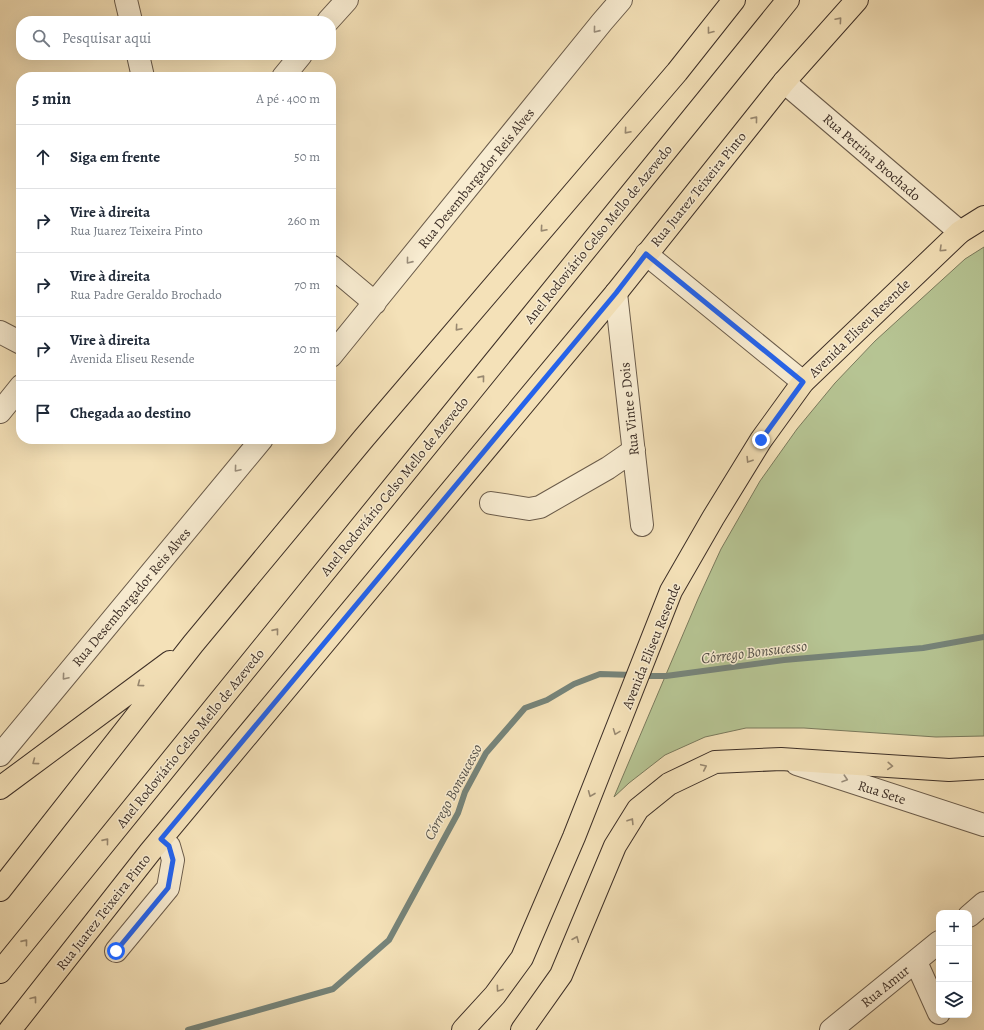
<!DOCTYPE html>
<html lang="pt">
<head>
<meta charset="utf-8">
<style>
	:root { --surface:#fff; --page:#f6f6f7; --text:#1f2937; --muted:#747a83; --line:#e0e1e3 }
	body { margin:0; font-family:Alegreya,serif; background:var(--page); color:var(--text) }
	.controls { position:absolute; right:12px; bottom:12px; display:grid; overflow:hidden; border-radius:8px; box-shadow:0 4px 16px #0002 }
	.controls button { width:36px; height:36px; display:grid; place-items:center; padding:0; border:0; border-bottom:1px solid var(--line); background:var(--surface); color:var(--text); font:20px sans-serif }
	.stop { position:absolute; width:12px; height:12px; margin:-9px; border:3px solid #2563eb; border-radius:50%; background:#fff }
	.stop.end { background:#2563eb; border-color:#fff; box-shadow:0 1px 4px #0008 }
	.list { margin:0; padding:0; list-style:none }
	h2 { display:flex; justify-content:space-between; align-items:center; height:52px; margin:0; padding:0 16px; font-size:17px }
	h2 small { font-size:13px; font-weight:400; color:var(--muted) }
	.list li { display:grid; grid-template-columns:26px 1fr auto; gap:12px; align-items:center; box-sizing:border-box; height:64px; padding:0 16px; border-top:1px solid var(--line) }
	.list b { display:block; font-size:15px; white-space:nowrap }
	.list p { margin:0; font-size:13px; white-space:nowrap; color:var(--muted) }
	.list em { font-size:13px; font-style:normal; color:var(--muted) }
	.icon { flex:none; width:22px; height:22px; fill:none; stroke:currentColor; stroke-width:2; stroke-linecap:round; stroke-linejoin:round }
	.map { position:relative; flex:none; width:984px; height:1030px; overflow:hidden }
	.search { position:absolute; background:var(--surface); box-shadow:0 4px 16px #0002; left:16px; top:16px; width:320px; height:44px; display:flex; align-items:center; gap:10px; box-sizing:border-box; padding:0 14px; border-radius:16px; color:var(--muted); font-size:15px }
	.panel { position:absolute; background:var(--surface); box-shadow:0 4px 16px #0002; left:16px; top:72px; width:320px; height:372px; border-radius:16px }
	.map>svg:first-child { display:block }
	.green { fill:#b6c493; stroke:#7a7a5d }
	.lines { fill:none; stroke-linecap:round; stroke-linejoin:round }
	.stream { stroke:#76847a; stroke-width:6 }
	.minor-casing { stroke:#6b5c4b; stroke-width:24 }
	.major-casing { stroke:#3d2f27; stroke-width:24 }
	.highway-casing { stroke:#3d2f27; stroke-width:24 }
	.minor { stroke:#f8ecd1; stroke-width:22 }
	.major { stroke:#f4e1b8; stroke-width:22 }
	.highway { stroke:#f4e1b8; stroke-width:22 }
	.oneway { stroke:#988870 }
	.oneway2 { stroke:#9a8e7c }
	.route { stroke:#2563eb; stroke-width:5 }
	.labels { text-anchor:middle; stroke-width:3; stroke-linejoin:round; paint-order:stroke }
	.street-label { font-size:14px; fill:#3d2f27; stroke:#f8ecd1 }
	.water-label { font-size:15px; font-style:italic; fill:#55524a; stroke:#f8ecd1 }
</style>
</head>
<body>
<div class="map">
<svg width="984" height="1030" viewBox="0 0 984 1030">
	<rect width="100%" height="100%" fill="#f4e1b8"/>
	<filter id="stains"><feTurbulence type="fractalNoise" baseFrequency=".005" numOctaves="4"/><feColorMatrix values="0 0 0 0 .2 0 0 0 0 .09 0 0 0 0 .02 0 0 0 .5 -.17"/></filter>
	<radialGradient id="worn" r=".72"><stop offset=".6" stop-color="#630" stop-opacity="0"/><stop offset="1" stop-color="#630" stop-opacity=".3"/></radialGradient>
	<!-- green -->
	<path class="green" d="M984,247V736L936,737L804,728H746L705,737L665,755L629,783L614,797L698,599L721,549L760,481L797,429L835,383L875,341L965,259Z"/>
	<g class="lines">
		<!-- stream -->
		<path class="stream" d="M642,676H666L784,660L923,648L984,637
			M188,1030L333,989L389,940L458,813L465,792L486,753L525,708L547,700L574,684L600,674L633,675"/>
		<defs>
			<path id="minor" d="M126,0L131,21
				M328,21L347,0
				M138,55L143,77
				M283,77L301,55
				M784,82L960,232
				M646,254L803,382
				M331,266L375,303
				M616,293L642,525
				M0,332L21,343
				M331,356L602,22L621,0
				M0,412L21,386
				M491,503L529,509L540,507L608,468L634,450
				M0,755L262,439
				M797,764L984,825
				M969,916L984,903
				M116,951L168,888L173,860L169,846L161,839
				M916,962L939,1013
				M831,1030L939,942"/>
			<path id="major" d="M10,1030L150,852L616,293L784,82L857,0
				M463,1030L495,995L522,958L574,837L671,591L713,518L761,440L803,382L960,232L984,217
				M522,1030L561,975L615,846L638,809L669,784L715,762L781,759L949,770L984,768"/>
			<path id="highway" d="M0,788L170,662
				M0,890L193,644L364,438L677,72L734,0
				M0,972L788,0"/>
		</defs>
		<!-- minor casing -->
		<use href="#minor" class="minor-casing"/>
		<!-- major casing -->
		<use href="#major" class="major-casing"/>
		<!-- highway casing -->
		<use href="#highway" class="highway-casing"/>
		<!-- minor -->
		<use href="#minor" class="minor"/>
		<!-- major -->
		<use href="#major" class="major"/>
		<!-- highway -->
		<use href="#highway" class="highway"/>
	</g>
	<!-- one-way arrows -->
	<defs><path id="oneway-chevron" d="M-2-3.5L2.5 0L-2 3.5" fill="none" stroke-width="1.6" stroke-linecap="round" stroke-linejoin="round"/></defs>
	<g class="oneway">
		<use href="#oneway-chevron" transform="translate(839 20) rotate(-49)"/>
		<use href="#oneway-chevron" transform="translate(710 31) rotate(128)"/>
		<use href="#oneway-chevron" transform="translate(755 119) rotate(-51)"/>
		<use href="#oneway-chevron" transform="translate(627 131) rotate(131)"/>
		<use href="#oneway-chevron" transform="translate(543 229) rotate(131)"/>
		<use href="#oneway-chevron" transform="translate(942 249) rotate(136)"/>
		<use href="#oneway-chevron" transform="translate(458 328) rotate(131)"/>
		<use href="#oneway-chevron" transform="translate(482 378) rotate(-51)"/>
		<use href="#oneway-chevron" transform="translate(749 460) rotate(122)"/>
		<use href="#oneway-chevron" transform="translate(276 631) rotate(-51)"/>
		<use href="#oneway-chevron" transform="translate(140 684) rotate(143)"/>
		<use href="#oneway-chevron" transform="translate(616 732) rotate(111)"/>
		<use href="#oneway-chevron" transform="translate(35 762) rotate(143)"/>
		<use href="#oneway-chevron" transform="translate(890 766) rotate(4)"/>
		<use href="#oneway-chevron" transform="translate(704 767) rotate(-25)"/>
		<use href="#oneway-chevron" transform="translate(591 794) rotate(112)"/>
		<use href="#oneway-chevron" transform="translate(631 821) rotate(-58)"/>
		<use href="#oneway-chevron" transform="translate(106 841) rotate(-51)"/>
		<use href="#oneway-chevron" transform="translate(576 939) rotate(-67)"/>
		<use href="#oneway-chevron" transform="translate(25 942) rotate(-51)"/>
		<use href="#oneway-chevron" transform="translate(499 989) rotate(126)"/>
		<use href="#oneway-chevron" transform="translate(34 999) rotate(-52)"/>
	</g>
	<g class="oneway2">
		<use href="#oneway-chevron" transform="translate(596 30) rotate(129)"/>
		<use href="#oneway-chevron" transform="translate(409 261) rotate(129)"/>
		<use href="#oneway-chevron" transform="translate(237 469) rotate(130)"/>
		<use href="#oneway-chevron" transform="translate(65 677) rotate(130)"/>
		<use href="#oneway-chevron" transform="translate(845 779) rotate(18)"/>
	</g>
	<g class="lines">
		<!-- route -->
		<path class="route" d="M116,951L168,888L173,860L169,846L161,839L616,293L646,254L803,382L761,440"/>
	</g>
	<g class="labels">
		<!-- street labels -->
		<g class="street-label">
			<text transform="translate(872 157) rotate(41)" y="5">Rua Petrina Brochado</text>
			<text transform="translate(476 178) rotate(-51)" y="5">Rua Desembargador Reis Alves</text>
			<text transform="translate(698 189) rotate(-51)" y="5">Rua Juarez Teixeira Pinto</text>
			<text transform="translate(598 234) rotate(-51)" y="5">Anel Rodoviário Celso Mello de Azevedo</text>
			<text transform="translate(859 328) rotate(-44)" y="5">Avenida Eliseu Resende</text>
			<text transform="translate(629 409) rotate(-96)" y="5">Rua Vinte e Dois</text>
			<text transform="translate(394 486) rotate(-51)" y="5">Anel Rodoviário Celso Mello de Azevedo</text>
			<text transform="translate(131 597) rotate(-50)" y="5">Rua Desembargador Reis Alves</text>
			<text transform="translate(651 646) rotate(-68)" y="5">Avenida Eliseu Resende</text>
			<text transform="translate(190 738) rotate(-51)" y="5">Anel Rodoviário Celso Mello de Azevedo</text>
			<text transform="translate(882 792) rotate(18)" y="5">Rua Sete</text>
			<text transform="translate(103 912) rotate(-52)" y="5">Rua Juarez Teixeira Pinto</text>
			<text transform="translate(885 986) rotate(-39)" y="5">Rua Amur</text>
		</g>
		<!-- water labels -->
		<g class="water-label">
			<text transform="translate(754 652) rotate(-7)" y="5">Córrego Bonsucesso</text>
			<text transform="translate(453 792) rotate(-62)" y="5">Córrego Bonsucesso</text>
		</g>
	</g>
	<rect width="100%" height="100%" filter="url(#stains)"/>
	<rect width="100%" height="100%" fill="url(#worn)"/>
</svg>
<div class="controls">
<button>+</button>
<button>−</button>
<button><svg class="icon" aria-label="layers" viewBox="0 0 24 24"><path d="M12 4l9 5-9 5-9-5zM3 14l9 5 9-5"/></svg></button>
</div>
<div class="stop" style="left:116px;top:951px"></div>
<div class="stop end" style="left:761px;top:440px"></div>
<div class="search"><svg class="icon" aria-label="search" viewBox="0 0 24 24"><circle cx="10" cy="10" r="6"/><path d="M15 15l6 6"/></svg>Pesquisar aqui</div>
<section class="panel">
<h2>5 min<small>A pé · 400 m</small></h2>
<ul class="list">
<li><svg class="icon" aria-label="ahead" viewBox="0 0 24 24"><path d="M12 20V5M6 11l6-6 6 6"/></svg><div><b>Siga em frente</b></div><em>50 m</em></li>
<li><svg class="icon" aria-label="right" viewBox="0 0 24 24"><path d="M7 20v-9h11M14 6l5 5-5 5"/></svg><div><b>Vire à direita</b><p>Rua Juarez Teixeira Pinto</p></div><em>260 m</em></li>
<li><svg class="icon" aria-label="right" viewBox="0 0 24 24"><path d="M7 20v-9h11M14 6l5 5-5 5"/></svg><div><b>Vire à direita</b><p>Rua Padre Geraldo Brochado</p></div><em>70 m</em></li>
<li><svg class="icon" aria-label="right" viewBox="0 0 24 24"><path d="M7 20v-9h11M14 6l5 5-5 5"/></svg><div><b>Vire à direita</b><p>Avenida Eliseu Resende</p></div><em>20 m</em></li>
<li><svg class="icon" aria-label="arrive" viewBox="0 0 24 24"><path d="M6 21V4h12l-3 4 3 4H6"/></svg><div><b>Chegada ao destino</b></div></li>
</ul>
</section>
</div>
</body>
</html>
